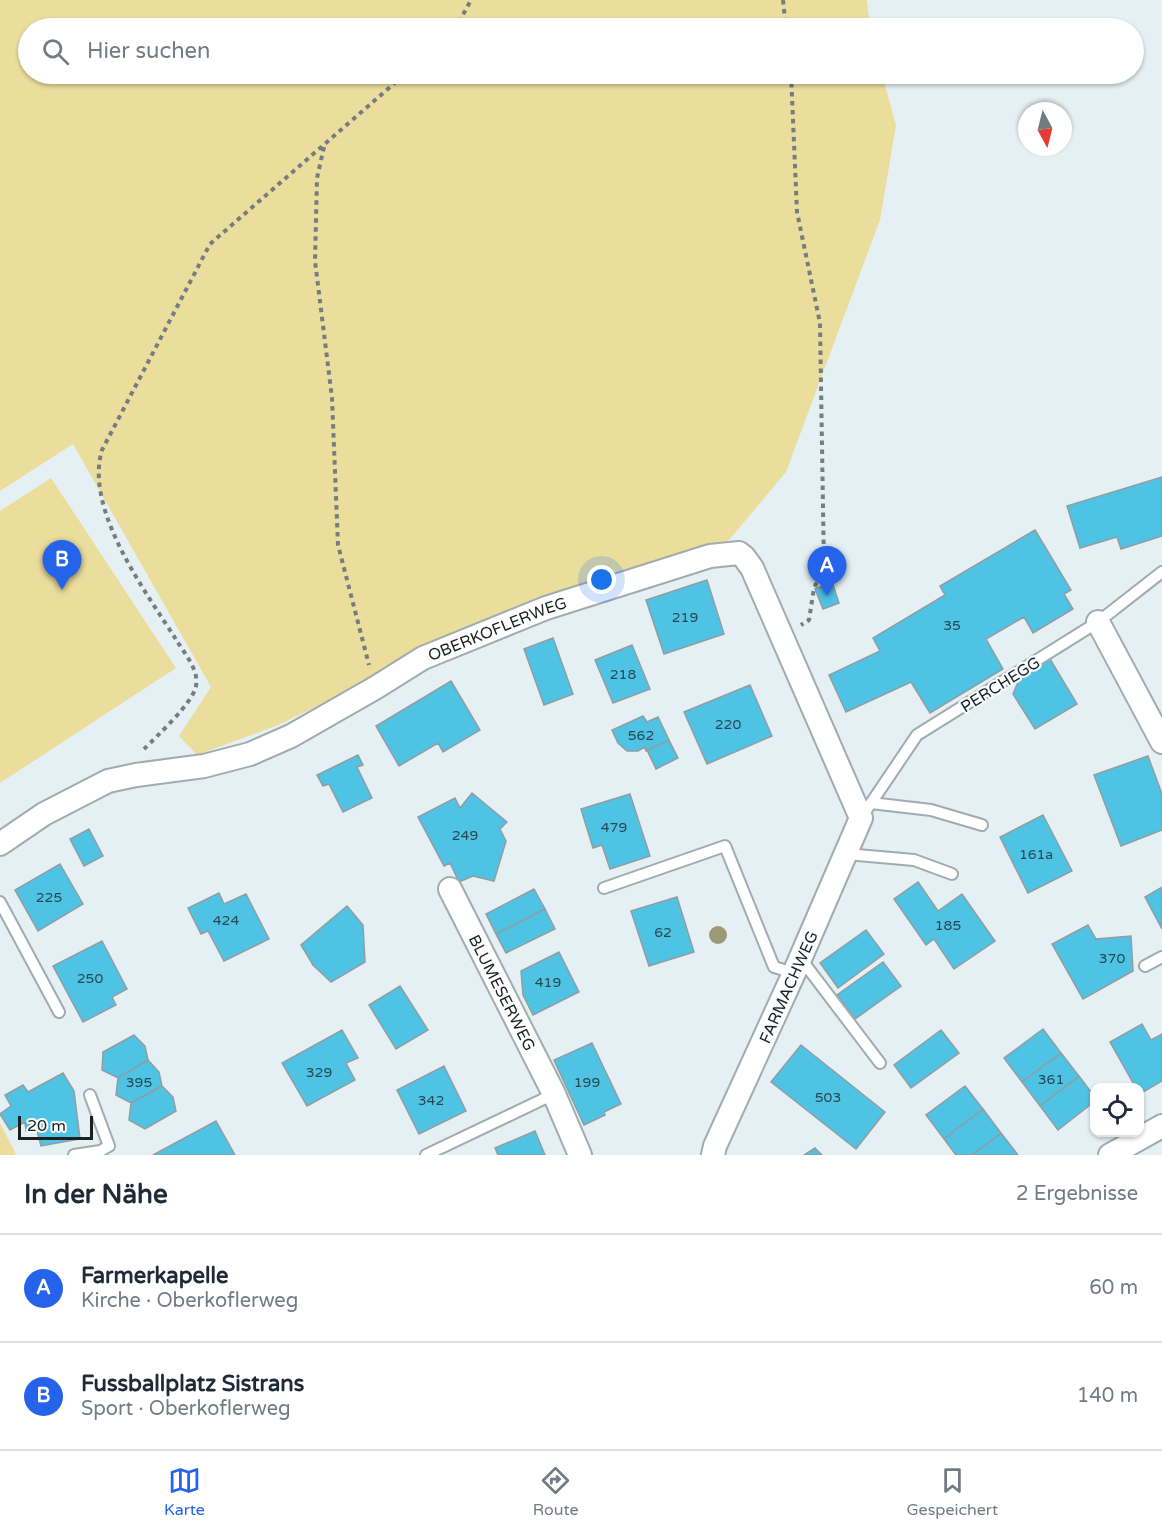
<!DOCTYPE html>
<html lang="de">
<head>
<meta charset="utf-8">
<style>
	:root { --surface:#fff; --page:#f2f2f3; --text:#1f2937; --muted:#747a83; --line:#e0e1e3; --accent:#2563eb }
	body { margin:0; font-family:"Varela Round",sans-serif; background:var(--page); color:var(--text) }
	.controls { position:absolute; right:18px; bottom:18px; display:grid; overflow:hidden; border-radius:12px; box-shadow:0 2px 4px #0004 }
	.controls button { width:54px; height:54px; display:grid; place-items:center; padding:0; border:0; border-bottom:2px solid var(--line); background:var(--surface); color:var(--text); font:30px sans-serif }
	.compass { position:absolute; left:1018px; top:102px; width:54px; height:54px; border-radius:50%; background:var(--surface); box-shadow:0 2px 4px #0004; rotate:173deg }
	.scale { position:absolute; left:18px; bottom:15px; width:75px; box-sizing:border-box; padding-left:6px; border:3px solid #1a1f20; border-top:0; font-size:16px; line-height:21px; white-space:nowrap; color:#1a1f20; -webkit-text-stroke:4px #f7fcfe; paint-order:stroke }
	.you { position:absolute; left:602px; top:580px; width:21px; height:21px; margin:-15px; border:4px solid #fff; border-radius:50%; background:#1a73e8; box-shadow:0 0 0 9px #1a73e833 }
	.badge { display:grid; place-items:center; width:39px; height:39px; border-radius:50%; background:var(--accent); color:#fff; font-size:20px; font-weight:700 }
	.pin { position:absolute; translate:-50% -50px; filter:drop-shadow(0 2px 3px #0008) }
	.pin::after { content:''; position:absolute; top:32px; width:21px; height:18px; background:inherit; clip-path:polygon(0 0,100% 0,50% 100%) }
	.list { margin:0; padding:0; list-style:none }
	h2 { display:flex; justify-content:space-between; align-items:center; height:78px; margin:0; padding:0 24px; font-size:26px }
	h2 small { font-size:20px; font-weight:400; color:var(--muted) }
	.list li { display:grid; grid-template-columns:39px 1fr auto; gap:18px; align-items:center; box-sizing:border-box; height:108px; padding:0 24px; border-top:2px solid var(--line) }
	.list b { display:block; font-size:22px; white-space:nowrap }
	.list p { margin:0; font-size:20px; white-space:nowrap; color:var(--muted) }
	.list em { font-size:20px; font-style:normal; color:var(--muted) }
	.icon { flex:none; width:33px; height:33px; fill:none; stroke:currentColor; stroke-width:2; stroke-linecap:round; stroke-linejoin:round }
	.map { position:relative; flex:none; width:1162px; height:1155px; overflow:hidden }
	.search { position:absolute; background:var(--surface); box-shadow:0 2px 4px #0004; left:18px; right:18px; top:18px; height:66px; display:flex; align-items:center; gap:15px; box-sizing:border-box; padding:0 21px; border-radius:33px; color:var(--muted); font-size:22px }
	.sheet { height:294px; background:var(--surface) }
	nav { display:flex; justify-content:space-around; align-items:center; box-sizing:border-box; height:84px; border-top:2px solid var(--line); background:var(--surface); font-size:16px; color:var(--muted) }
	nav a { display:grid; justify-items:center; gap:3px }
	nav .on { color:var(--accent) }
	.map>svg:first-child { display:block }
	.green { fill:#ebdd9c }
	.building { fill:#4fc3e4; stroke:#929da0; stroke-width:1.5 }
	.lines { fill:none; stroke-linecap:round; stroke-linejoin:round }
	.lane-casing { stroke:#a0acaf; stroke-width:14 }
	.street-casing { stroke:#a0acaf; stroke-width:26 }
	.path { stroke:#767d80; stroke-width:4; stroke-dasharray:4.5 4.5; stroke-linecap:butt }
	.lane { stroke:#fff; stroke-width:10 }
	.street { stroke:#fff; stroke-width:22 }
	.tree { fill:#9c9a75 }
	.labels { text-anchor:middle; stroke-width:4.5; stroke-linejoin:round; paint-order:stroke }
	.number-label { font-size:14px; fill:#274851 }
	.street-label { font-size:16px; fill:#1a1f20; stroke:#f7fcfe }
</style>
</head>
<body>
<div class="map">
<svg width="1162" height="1155" viewBox="0 0 1162 1155">
	<rect width="100%" height="100%" fill="#e5f0f4"/>
	<!-- green -->
	<path class="green" d="M0,0H867L870,28H28V74H882L896,125L880,220L786,472L729,540L539,599L276,726L197,755L179,736L211,687L73,444L0,491Z
		M51,478L176,668L0,783V511Z
		M0,1123L15,1152L16,1155H0Z"/>
	<!-- building -->
	<path class="building" d="M1162,477V536L1121,549L1117,537L1080,548L1067,506Z
		M1035,530L1071,590L1064,594L1073,609L1033,633L1024,617L986,639L1003,669L930,713L911,682L846,712L829,675L880,651L873,638L945,595L940,586Z
		M707,580L724,634L664,654L646,600Z
		M832,582L839,603L823,609L815,589Z
		M553,638L573,694L544,705L524,649Z
		M632,645L650,689L613,703L595,660Z
		M1050,659L1077,704L1035,729L1013,694L1020,677Z
		M451,681L480,730L443,752L438,743L399,766L376,726Z
		M750,685L772,736L707,764L684,712Z
		M643,716L647,722L658,717L669,740L646,751L645,747L638,751H627L618,743L612,730Z
		M669,740L678,758L656,769L647,750Z
		M358,755L363,765L357,767L372,798L343,812L329,784L323,786L317,775Z
		M1148,756L1162,794V830L1121,846L1094,775Z
		M472,793L507,822L500,829L506,841L494,881L473,876L459,882L450,863L444,866L418,817L455,798L460,808Z
		M630,794L650,856L610,869L602,845L593,848L581,809Z
		M1043,815L1072,871L1028,893L1000,837Z
		M89,829L103,856L84,866L70,839Z
		M60,864L83,904L38,931L15,890Z
		M918,882L938,911L962,894L995,941L954,969L934,939L926,945L894,899Z
		M1162,887V929L1145,897Z
		M534,889L545,909L496,934L486,914Z
		M219,893L224,904L246,894L269,939L224,961L208,931L201,934L188,908Z
		M677,897L694,952L649,966L631,911Z
		M347,906L363,925L365,962L331,982L313,965L301,945Z
		M545,909L555,929L506,953L496,934Z
		M1088,925L1096,939L1131,936L1133,971L1083,999L1052,944Z
		M866,930L884,954L838,988L820,963Z
		M102,941L127,989L112,997L116,1005L83,1022L53,966Z
		M559,952L579,992L533,1015L523,995L521,971Z
		M883,962L901,986L855,1019L837,995Z
		M400,986L428,1030L396,1049L369,1005Z
		M1142,1024L1151,1040L1162,1034V1081L1140,1094V1088H1136L1110,1042Z
		M1043,1029L1061,1053L1022,1082L1004,1058Z
		M342,1030L358,1058L346,1063L355,1080L307,1106L282,1063Z
		M941,1030L959,1053L911,1088L894,1065Z
		M134,1035L145,1046L148,1060L118,1078L102,1070L103,1052Z
		M592,1043L621,1104L604,1112L605,1115L584,1125L554,1060Z
		M801,1045L885,1112L856,1149L771,1082Z
		M1061,1053L1079,1076L1040,1106L1022,1082Z
		M148,1060L159,1072L162,1086L131,1103L116,1095L118,1078Z
		M444,1066L466,1111L419,1134L397,1090Z
		M63,1073L74,1091L80,1139L41,1146L37,1131H26L25,1122L10,1130L0,1114L11,1106L5,1095L23,1085L28,1092Z
		M1079,1076L1094,1096V1102L1058,1130L1040,1106Z
		M162,1086L173,1097L176,1111L145,1129L129,1120L131,1103Z
		M965,1086L983,1109L944,1139L926,1115Z
		M983,1109L1001,1133L972,1155H956L944,1139Z
		M216,1121L235,1155H153Z
		M535,1131L545,1155H498L495,1148Z
		M1001,1133L1018,1155H972Z
		M815,1148L822,1155H804Z"/>
	<g class="lines">
		<defs>
			<path id="lane" d="M871,803L931,810L982,825
				M861,818L917,735L1098,622L1162,572
				M846,854L914,860L952,874
				M604,888L725,846L774,967L794,973
				M0,902L59,1012
				M801,959L880,1063
				M1145,966L1162,957
				M74,1155L100,1151L109,1146L90,1095
				M426,1155L554,1094"/>
			<g id="street">
				<path d="M1098,622L1162,742"/>
				<path id="s1" d="M0,844L44,814L108,781L136,775L204,766L250,754L291,736L375,688L423,658L546,608L710,556L739,553L744,557L752,568L861,818L794,973L715,1146L713,1155"/>
				<path id="s2" d="M450,889L554,1094L580,1155"/>
				<path d="M1110,1155L1162,1126"/>
			</g>
		</defs>
		<!-- lane casing -->
		<use href="#lane" class="lane-casing"/>
		<!-- street casing -->
		<use href="#street" class="street-casing"/>
		<!-- path -->
		<path class="path" d="M783,0L786,28
			M452,28L459,22L471,0
			M791,74L797,212L820,323L824,568L814,588L809,620L801,625
			M324,147L317,178L315,261L332,398L338,545L369,665
			M144,749C157,736 193,703 196,686C199,670 185,654 177,641C146,592 84,510 102,450L210,244L405,74"/>
		<!-- lane -->
		<use href="#lane" class="lane"/>
		<!-- street -->
		<use href="#street" class="street"/>
	</g>
	<!-- trees -->
	<circle class="tree" cx="718" cy="935" r="9"/>
	<g class="labels">
		<!-- number labels -->
		<g class="number-label">
			<text x="685" y="622">219</text>
			<text x="952" y="630">35</text>
			<text x="623" y="679">218</text>
			<text x="728" y="729">220</text>
			<text x="641" y="740">562</text>
			<text x="614" y="832">479</text>
			<text x="465" y="840">249</text>
			<text x="1036" y="859">161a</text>
			<text x="49" y="902">225</text>
			<text x="226" y="925">424</text>
			<text x="948" y="930">185</text>
			<text x="663" y="937">62</text>
			<text x="1112" y="963">370</text>
			<text x="90" y="983">250</text>
			<text x="548" y="987">419</text>
			<text x="319" y="1077">329</text>
			<text x="1051" y="1084">361</text>
			<text x="139" y="1087">395</text>
			<text x="587" y="1087">199</text>
			<text x="828" y="1102">503</text>
			<text x="431" y="1105">342</text>
		</g>
		<!-- street labels -->
		<g class="street-label">
			<text dy="6" stroke="none"><textPath href="#s1" startOffset="548">OBERKOFLERWEG</textPath></text>
			<text transform="translate(1000 684) rotate(-32)" y="6">PERCHEGG</text>
			<text transform="translate(788 987) rotate(-66)" y="6">FARMACHWEG</text>
			<text dy="6" stroke="none"><textPath href="#s2" startOffset="116">BLUMESERWEG</textPath></text>
		</g>
	</g>
</svg>
<div class="controls">
<button><svg class="icon" aria-label="locate" viewBox="0 0 24 24"><circle cx="12" cy="12" r="6"/><path d="M12 2v4M12 18v4M2 12h4M18 12h4"/></svg></button>
</div>
<svg class="compass" viewBox="-18 -18 36 36"><path d="M0-13l5 13h-10z" fill="#e53935"/><path d="M0 13l5-13h-10z" fill="#747a83"/></svg>
<div class="scale">20 m</div>
<div class="you"></div>
<div class="pin badge" style="left:827px;top:596px">A</div>
<div class="pin badge" style="left:62px;top:590px">B</div>
<div class="search"><svg class="icon" aria-label="search" viewBox="0 0 24 24"><circle cx="10" cy="10" r="6"/><path d="M15 15l6 6"/></svg>Hier suchen</div>
</div>
<section class="sheet">
<h2>In der Nähe<small>2 Ergebnisse</small></h2>
<ul class="list">
<li><span class="badge">A</span><div><b>Farmerkapelle</b><p>Kirche · Oberkoflerweg</p></div><em>60 m</em></li>
<li><span class="badge">B</span><div><b>Fussballplatz Sistrans</b><p>Sport · Oberkoflerweg</p></div><em>140 m</em></li>
</ul>
</section>
<nav>
<a class="on"><svg class="icon" aria-label="map" viewBox="0 0 24 24"><path d="M3 6l6-2 6 2 6-2v14l-6 2-6-2-6 2zM9 4v14M15 6v14"/></svg>Karte</a>
<a><svg class="icon" aria-label="directions" viewBox="0 0 24 24"><path d="M12 3l9 9-9 9-9-9zM9 14v-3h6M13 9l2 2-2 2"/></svg>Route</a>
<a><svg class="icon" aria-label="saved" viewBox="0 0 24 24"><path d="M7 4h10v16l-5-4-5 4z"/></svg>Gespeichert</a>
</nav>
</body>
</html>
